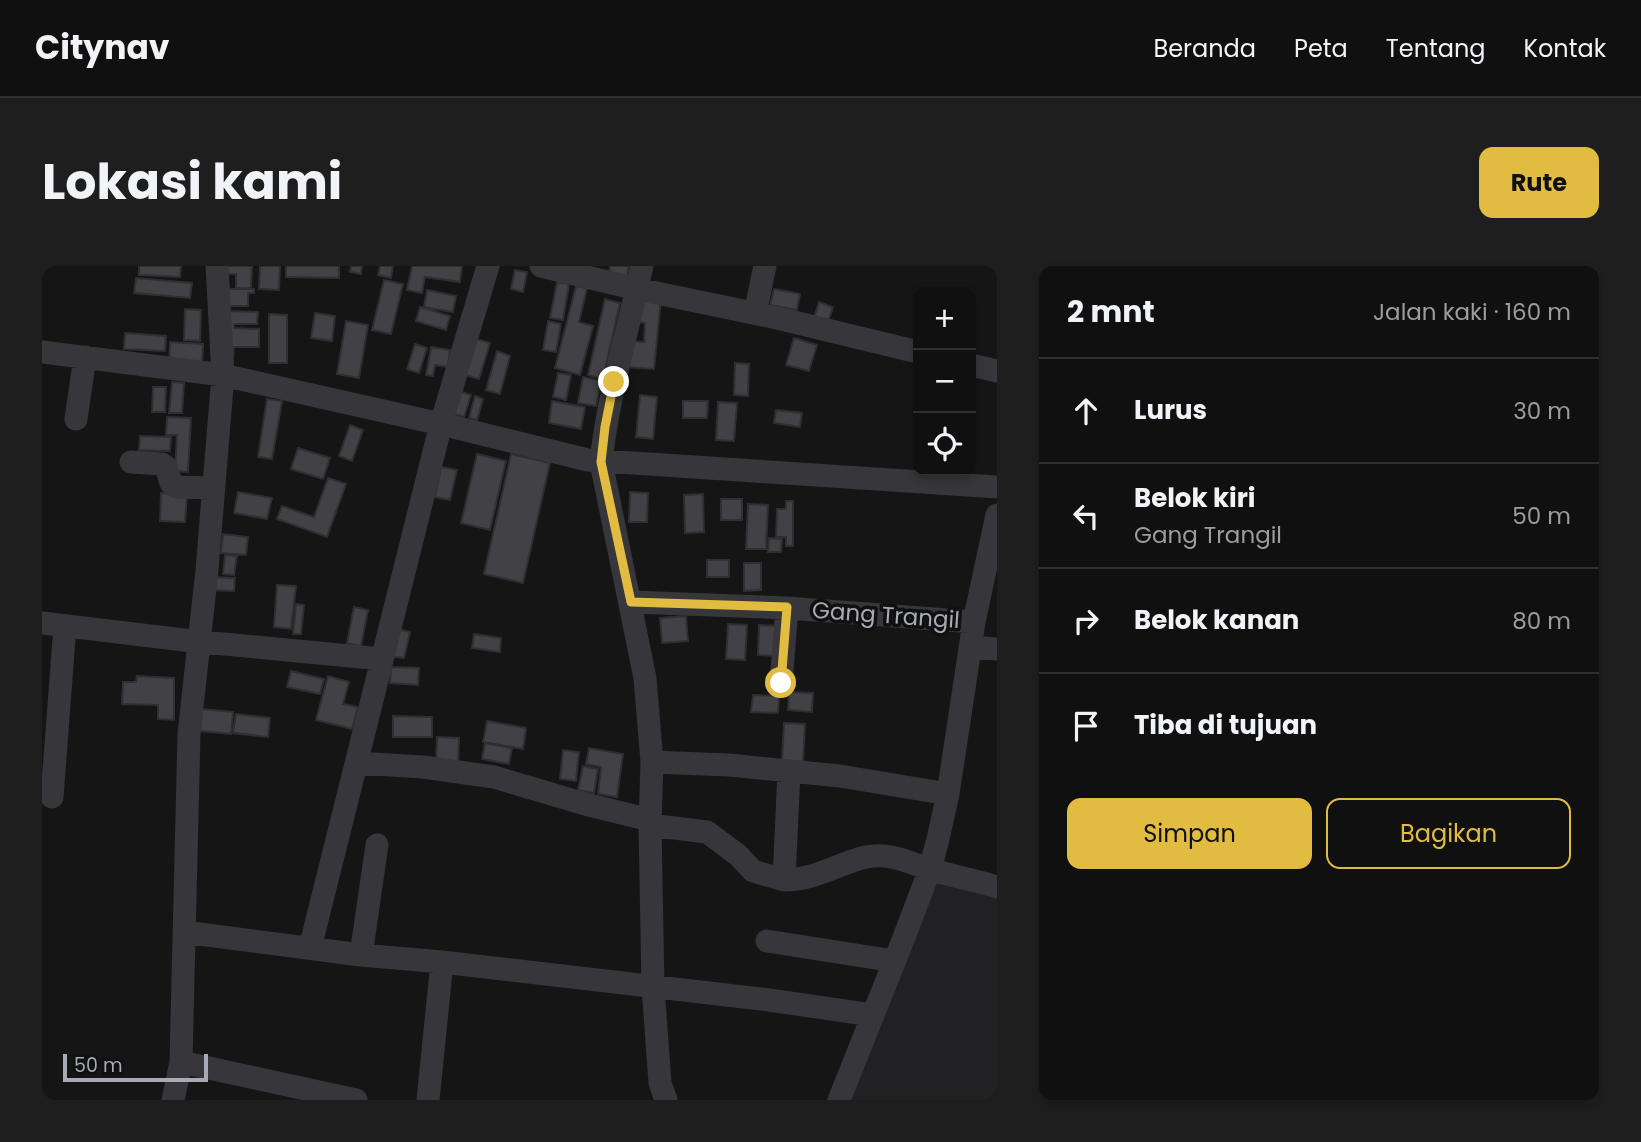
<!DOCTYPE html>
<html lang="id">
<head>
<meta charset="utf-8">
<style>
	:root { --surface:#101010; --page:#1e1e1e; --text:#f1f3f6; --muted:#9c9d9f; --line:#303030; --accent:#e2bb41 }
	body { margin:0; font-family:Poppins,sans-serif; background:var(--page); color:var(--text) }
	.controls { position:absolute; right:21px; top:21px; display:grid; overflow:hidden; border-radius:14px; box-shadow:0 4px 10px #0003 }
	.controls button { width:63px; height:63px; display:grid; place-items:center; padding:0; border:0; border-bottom:2px solid var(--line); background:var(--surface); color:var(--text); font:35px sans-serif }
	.scale { position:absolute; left:21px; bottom:18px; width:145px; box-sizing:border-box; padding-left:7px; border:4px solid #a8abb5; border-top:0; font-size:19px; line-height:24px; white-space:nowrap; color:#a8abb5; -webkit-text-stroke:5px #101011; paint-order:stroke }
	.stop { position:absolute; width:21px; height:21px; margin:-16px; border:5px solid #e2bb41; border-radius:50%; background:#fff }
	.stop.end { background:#e2bb41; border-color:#fff; box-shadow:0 2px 7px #0008 }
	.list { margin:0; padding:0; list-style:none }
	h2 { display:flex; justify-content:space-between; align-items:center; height:91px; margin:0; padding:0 28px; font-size:30px }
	h2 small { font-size:23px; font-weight:400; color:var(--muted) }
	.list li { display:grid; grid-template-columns:46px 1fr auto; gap:21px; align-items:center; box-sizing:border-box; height:105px; padding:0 28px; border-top:2px solid var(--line) }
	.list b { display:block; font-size:26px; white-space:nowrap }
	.list p { margin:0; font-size:23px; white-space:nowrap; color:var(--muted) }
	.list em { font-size:23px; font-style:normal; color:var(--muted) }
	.actions { display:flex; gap:14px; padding:21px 28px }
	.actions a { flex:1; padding:16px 0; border:2px solid var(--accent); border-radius:14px; text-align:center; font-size:24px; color:var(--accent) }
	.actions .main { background:var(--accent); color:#111 }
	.icon { flex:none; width:38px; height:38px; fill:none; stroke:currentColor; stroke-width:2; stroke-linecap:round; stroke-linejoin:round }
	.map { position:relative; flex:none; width:955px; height:834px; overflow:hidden; border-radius:14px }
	header { display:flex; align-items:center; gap:42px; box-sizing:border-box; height:98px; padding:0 35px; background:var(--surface); border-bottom:2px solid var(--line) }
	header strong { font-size:33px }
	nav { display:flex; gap:38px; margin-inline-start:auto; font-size:24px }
	.intro { display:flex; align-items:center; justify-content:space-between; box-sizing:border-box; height:168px; padding:0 42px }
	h1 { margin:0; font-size:49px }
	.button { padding:18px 32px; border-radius:14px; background:var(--accent); color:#111; font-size:24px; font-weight:700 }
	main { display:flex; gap:42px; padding:0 42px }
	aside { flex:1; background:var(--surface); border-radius:14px; box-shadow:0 4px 10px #0003 }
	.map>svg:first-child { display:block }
	.built { fill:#212123 }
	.building { fill:#424246; stroke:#2f2f32; stroke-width:2 }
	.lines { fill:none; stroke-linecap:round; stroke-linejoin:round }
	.minor { stroke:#36363b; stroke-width:23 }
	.route { stroke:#e2bb41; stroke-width:9 }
	.labels { text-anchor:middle; stroke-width:7; stroke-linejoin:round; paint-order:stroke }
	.street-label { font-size:23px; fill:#a8abb5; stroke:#101011 }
</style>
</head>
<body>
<header>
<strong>Citynav</strong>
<nav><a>Beranda</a><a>Peta</a><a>Tentang</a><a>Kontak</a></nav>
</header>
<div class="intro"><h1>Lokasi kami</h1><a class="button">Rute</a></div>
<main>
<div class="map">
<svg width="955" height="834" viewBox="0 0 955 834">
	<rect width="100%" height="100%" fill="#151516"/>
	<!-- built -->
	<path class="built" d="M889,604L955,629V834H799Z"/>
	<!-- building -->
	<path class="building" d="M97,0H139L138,11L97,9Z
		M182,0H210L209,22H194V8H181Z
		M218,0H238L237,24L217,23Z
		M244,0H297V12L244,11Z
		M309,0H320L319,8L308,6Z
		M338,0H351L349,12L336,9Z
		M370,0H420L418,16L383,11L380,27L365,24Z
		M568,0H587L584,16L566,13Z
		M473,4L485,6L481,26L469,23Z
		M94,12L150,17L148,32L92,27Z
		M342,14L361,18L349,68L330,64Z
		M515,16L527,18L521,54L508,52Z
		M534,20L545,22L537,56L551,60L538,109L513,102Z
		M178,23H212V27H206V40H178Z
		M732,23L758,28L755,44L728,39Z
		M385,24L414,30L411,46L382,41Z
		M595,30L619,33L612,103L583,101L584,75L602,76L603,57L592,55Z
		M563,33L578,37L561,113L546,109Z
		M777,36L791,41L784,62L770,58Z
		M378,41L408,50L404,64L374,55Z
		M143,43L159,44L158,75L142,74Z
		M183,45L216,46L215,58H192V62L217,63V81H192L191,93Z
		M273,47L293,50L290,75L269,72Z
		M227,48L245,49V97H227Z
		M304,55L326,59L317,112L295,108Z
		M506,55L519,58L514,86L501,84Z
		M83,67L124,70L123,85L82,83Z
		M431,72L448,77L437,113L420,108Z
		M752,72L775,79L767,105L744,99Z
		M128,76L161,78L160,100L127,98Z
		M373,78L385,82L377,107L365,103Z
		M389,81L408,84L406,101L393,99L391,110L384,109Z
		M455,85L468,90L458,128L444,124Z
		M693,97L707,98L706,130L692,129Z
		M516,107L529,109L524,134L511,131Z
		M541,111L559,115L554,140L536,137Z
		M130,116L142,117L140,147H127Z
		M111,121H124L123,146H110Z
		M416,125L429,129L422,151L408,147Z
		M598,129L615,131L611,173L594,171Z
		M433,130L441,133L435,154L427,152Z
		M225,133L240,135L230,193L216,191Z
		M510,135L543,141L539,163L507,157Z
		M641,135H666L665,152H641Z
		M676,136L695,137L692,175L674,174Z
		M734,144L760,147L758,161L732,157Z
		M125,151L149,152L146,206L133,205L135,169H124Z
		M308,159L321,164L310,195L297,190Z
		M98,170L129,171L128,185L97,184Z
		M256,182L288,192L281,213L249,203Z
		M435,188L464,195L448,264L419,257Z
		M469,188L508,197L481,317L442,308Z
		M399,201L415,204L408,234L393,231Z
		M286,212L304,218L285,271L235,253L240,240L272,251Z
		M196,226L230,232L225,253L192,247Z
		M588,226L606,227L605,256H587Z
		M119,227L145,229L143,256L118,255Z
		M661,228L662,266L643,267L642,229Z
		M679,233H700V254H679Z
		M744,235H751V280H744V271H734L735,243H744Z
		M706,238L726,239L724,283H704Z
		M181,268L206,271L204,289L179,287Z
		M727,272L740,273L739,286H726Z
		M183,289L195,290L192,309L181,308Z
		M665,294H687V311H665Z
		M702,297H719V324L702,325Z
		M166,311L193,312L192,325L166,324Z
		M235,319L254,320L249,363L232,361Z
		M254,338L262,339L259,368H251Z
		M312,341L326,344L319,380L305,377Z
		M644,350L646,375L620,377L618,352Z
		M686,358L705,359L703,394L684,393Z
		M717,359L739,360L738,390L716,389Z
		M355,363L368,366L362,392L349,390Z
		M432,368L459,372L458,386L430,382Z
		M349,401L377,402L376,419L348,417Z
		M249,405L282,413L278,428L245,421Z
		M95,410L132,412V454L116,453V439L80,438L81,416H94Z
		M286,410L307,416L301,438L316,441L310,463L274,454Z
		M747,426L771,427L770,446L746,444Z
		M711,429L737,430L736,447L709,446Z
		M160,443L191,446L189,468L158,465Z
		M194,448L228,452L226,471L191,467Z
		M351,450L390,451V471H351Z
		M445,455L484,462L481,483L441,476Z
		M742,457L763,458L761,496L740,495Z
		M395,471L417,472L416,499L394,498Z
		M443,477L470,482L467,498L440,493Z
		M547,482L581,488L575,531L556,528L559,501L544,498Z
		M521,484L537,486L534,515L518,513Z
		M541,500L556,503L552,527L536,524Z"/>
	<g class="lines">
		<!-- minor -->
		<path class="minor" d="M499,0L595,23L731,51L876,86
			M600,0C586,65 566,129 559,196L603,412L610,496L608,559L611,721L618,817L624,834
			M713,47L723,0
			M0,86L181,109L399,158L546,194L955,221
			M929,99L955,105
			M34,153L43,91
			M89,196L120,198L124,201L129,217L134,221L171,222
			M589,336L745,342L932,356
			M0,357L150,375L340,393
			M930,381L955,383
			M739,417L745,342
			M610,496L687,499L798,510L906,528
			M315,497L381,501L452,511L543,538L608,554
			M747,505L742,614C772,614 795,598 824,591C847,586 866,596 887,603C909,610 933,614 955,621
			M10,531L23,360
			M608,559L665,566L696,589L711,605L742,614
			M142,666L319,689L400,696L727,734L830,749
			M725,675L852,695
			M268,682L399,158L446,0
			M319,689L335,579
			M139,796L314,834
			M131,834L139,796L147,468L165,304L181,109L175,0
			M386,834L400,696
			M797,834L861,674L888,603L896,573L906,528L932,356L955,249"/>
	</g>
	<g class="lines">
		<!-- route -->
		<path class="route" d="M572,116L563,161L559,196L589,336L745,341L739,417"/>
	</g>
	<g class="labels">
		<!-- street labels -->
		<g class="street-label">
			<text transform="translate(844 349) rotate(4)" y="8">Gang Trangil</text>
		</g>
	</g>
</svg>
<div class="controls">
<button>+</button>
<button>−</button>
<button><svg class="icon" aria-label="locate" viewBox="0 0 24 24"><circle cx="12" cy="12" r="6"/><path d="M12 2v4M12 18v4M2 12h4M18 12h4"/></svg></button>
</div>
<div class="scale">50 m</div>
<div class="stop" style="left:739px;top:417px"></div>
<div class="stop end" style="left:572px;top:116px"></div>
</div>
<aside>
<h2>2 mnt<small>Jalan kaki · 160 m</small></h2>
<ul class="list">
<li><svg class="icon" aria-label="ahead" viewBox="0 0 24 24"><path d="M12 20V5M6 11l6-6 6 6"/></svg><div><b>Lurus</b></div><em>30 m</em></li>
<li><svg class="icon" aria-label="left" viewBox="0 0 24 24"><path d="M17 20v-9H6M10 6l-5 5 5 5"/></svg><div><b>Belok kiri</b><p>Gang Trangil</p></div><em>50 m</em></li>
<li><svg class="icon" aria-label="right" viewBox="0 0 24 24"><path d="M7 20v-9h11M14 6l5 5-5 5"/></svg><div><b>Belok kanan</b></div><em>80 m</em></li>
<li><svg class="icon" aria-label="arrive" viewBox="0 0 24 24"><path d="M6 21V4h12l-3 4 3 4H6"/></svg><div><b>Tiba di tujuan</b></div></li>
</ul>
<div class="actions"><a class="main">Simpan</a><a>Bagikan</a></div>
</aside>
</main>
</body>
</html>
